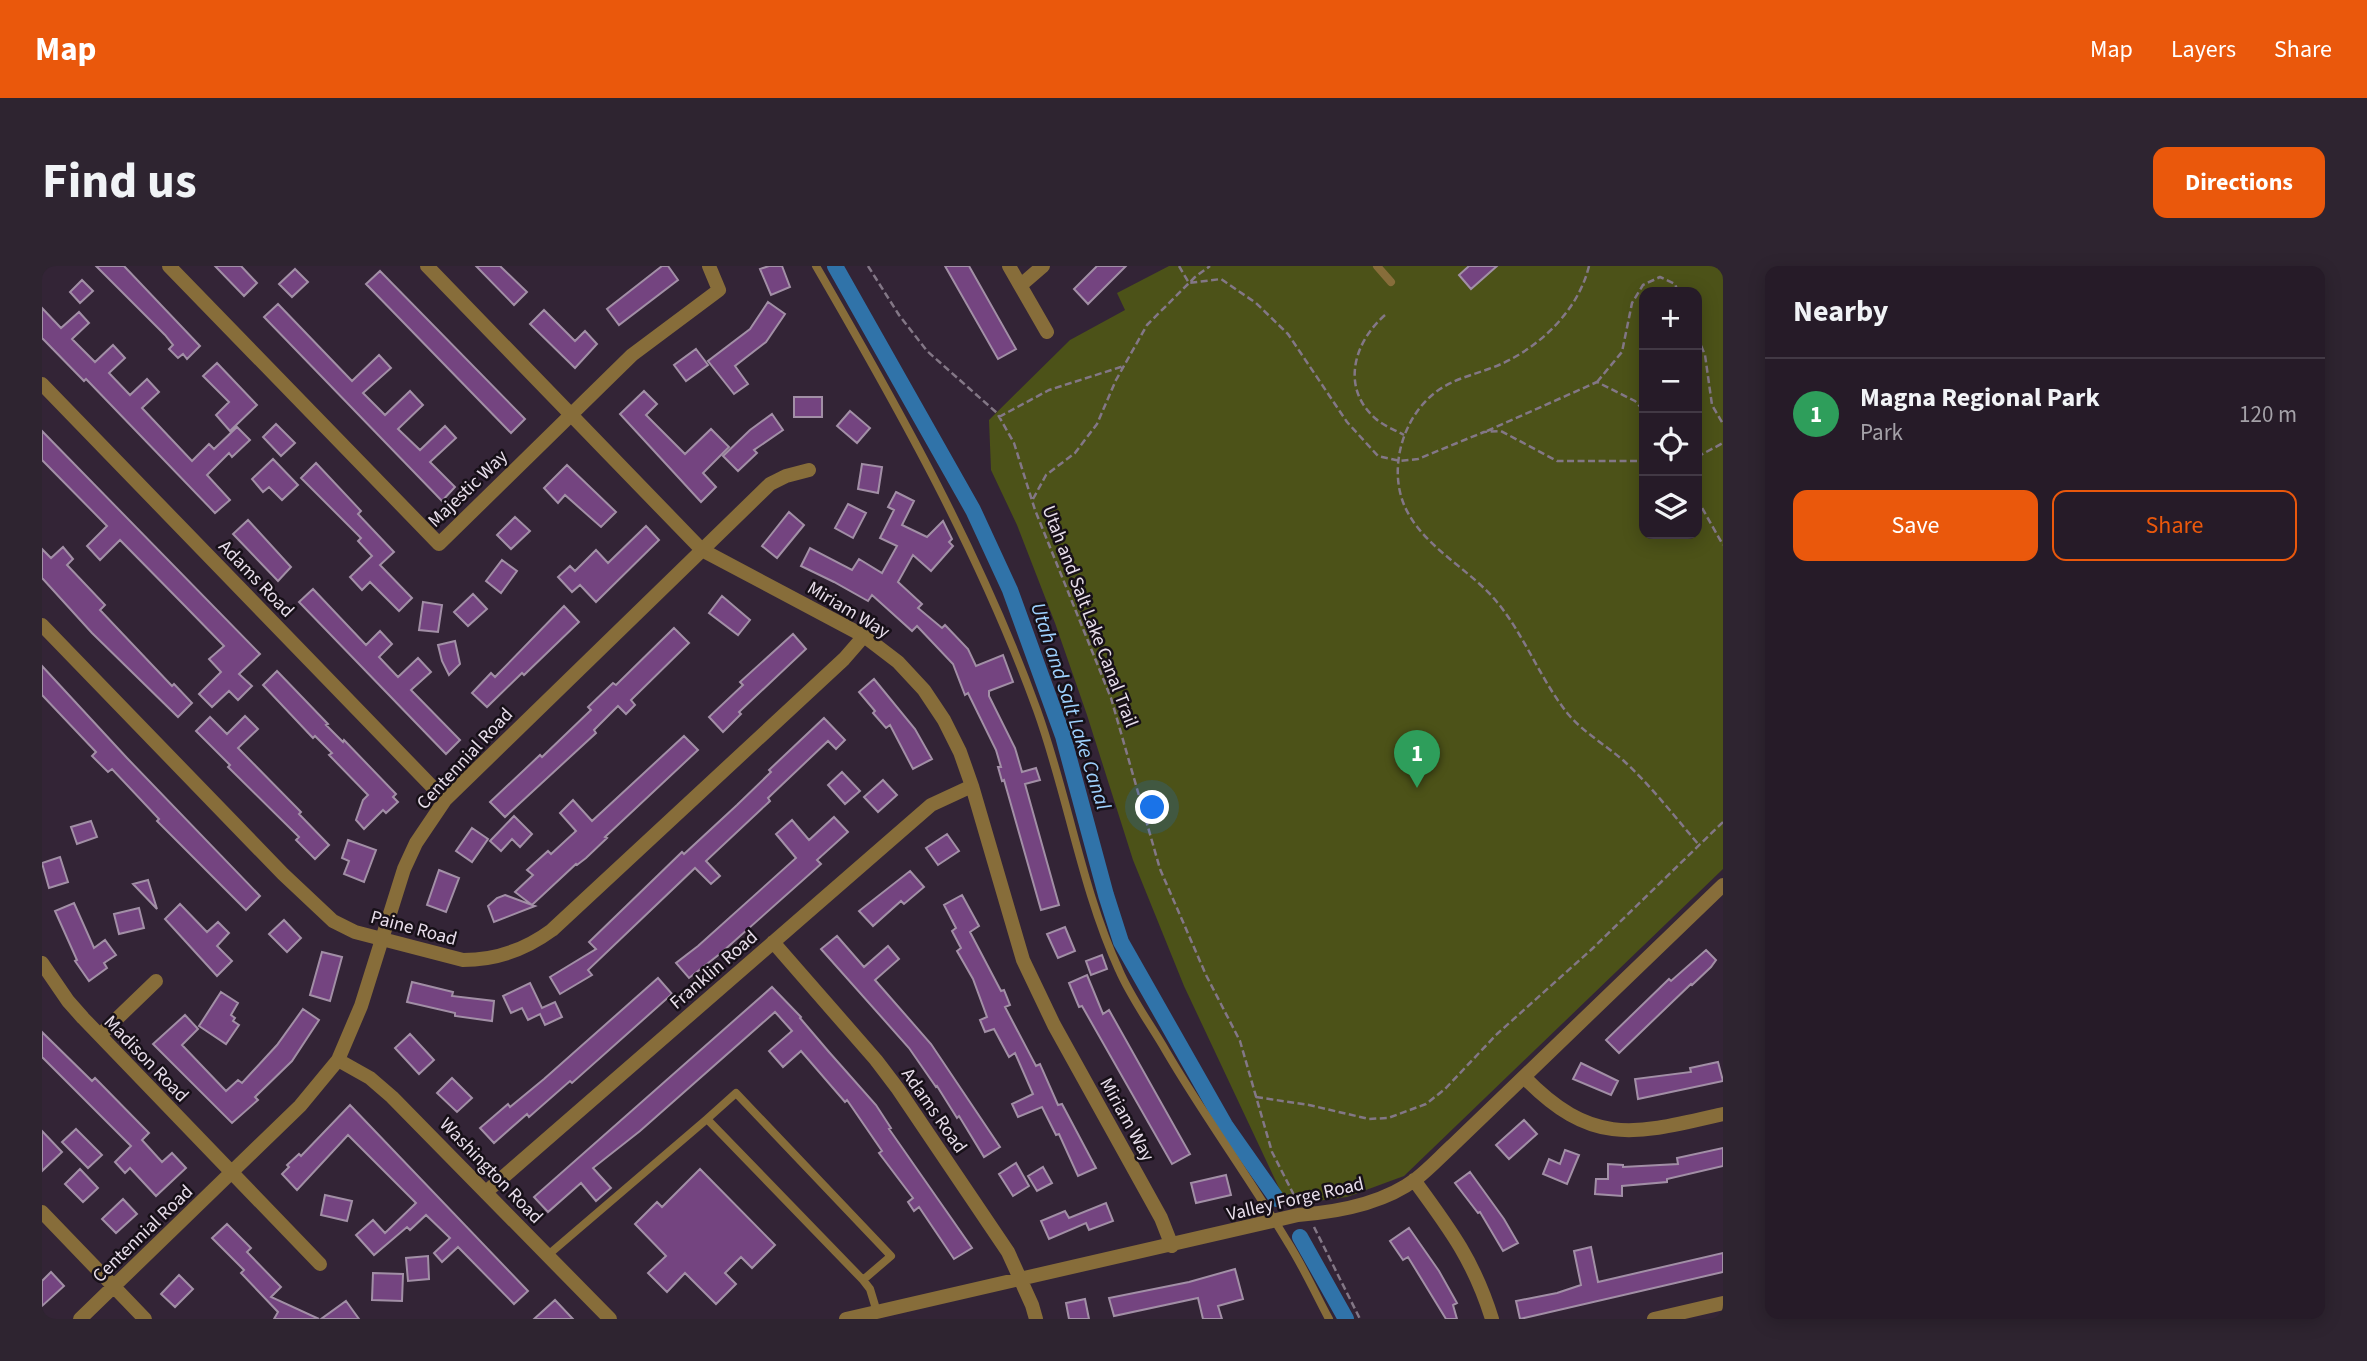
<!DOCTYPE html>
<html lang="en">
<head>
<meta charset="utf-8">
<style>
	:root { --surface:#261b28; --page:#2e2430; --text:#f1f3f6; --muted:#a4a1a8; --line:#423945; --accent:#ea580c }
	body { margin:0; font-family:"Source Sans 3",sans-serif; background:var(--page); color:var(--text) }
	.controls { position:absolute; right:21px; top:21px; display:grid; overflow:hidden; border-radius:14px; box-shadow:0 4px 18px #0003 }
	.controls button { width:63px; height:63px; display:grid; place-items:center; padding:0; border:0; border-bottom:2px solid var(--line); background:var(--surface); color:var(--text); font:35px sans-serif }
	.you { position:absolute; left:1111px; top:542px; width:24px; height:24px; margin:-18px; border:5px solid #fff; border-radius:50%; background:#1a73e8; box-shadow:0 0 0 10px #1a73e833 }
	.badge { display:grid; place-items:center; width:46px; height:46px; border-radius:50%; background:var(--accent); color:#fff; font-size:23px; font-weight:700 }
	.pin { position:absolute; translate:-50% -58px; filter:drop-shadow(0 2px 4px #0008) }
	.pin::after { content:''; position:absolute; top:37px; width:24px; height:21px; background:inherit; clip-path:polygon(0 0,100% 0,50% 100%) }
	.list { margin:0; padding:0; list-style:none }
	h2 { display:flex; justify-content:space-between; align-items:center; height:91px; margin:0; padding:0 28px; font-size:30px }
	h2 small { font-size:23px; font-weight:400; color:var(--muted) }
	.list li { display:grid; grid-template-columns:46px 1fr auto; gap:21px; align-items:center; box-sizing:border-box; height:112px; padding:0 28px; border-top:2px solid var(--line) }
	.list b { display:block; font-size:26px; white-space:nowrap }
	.list p { margin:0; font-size:23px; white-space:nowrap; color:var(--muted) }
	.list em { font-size:23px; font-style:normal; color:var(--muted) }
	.actions { display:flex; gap:14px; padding:21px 28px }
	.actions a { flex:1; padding:16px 0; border:2px solid var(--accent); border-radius:14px; text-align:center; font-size:24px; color:var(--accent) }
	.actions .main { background:var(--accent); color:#fff }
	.icon { flex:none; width:38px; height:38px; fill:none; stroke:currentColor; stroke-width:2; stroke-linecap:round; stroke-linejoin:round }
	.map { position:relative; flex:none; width:1681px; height:1053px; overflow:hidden; border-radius:14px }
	header { display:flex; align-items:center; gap:42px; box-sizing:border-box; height:98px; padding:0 35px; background:var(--accent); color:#fff }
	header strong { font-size:33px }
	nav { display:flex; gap:38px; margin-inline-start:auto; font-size:24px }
	.intro { display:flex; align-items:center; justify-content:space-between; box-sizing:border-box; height:168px; padding:0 42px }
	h1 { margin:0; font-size:49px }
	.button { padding:18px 32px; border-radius:14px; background:var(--accent); color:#fff; font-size:24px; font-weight:700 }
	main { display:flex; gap:42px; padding:0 42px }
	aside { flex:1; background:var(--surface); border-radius:14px; box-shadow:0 4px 18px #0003 }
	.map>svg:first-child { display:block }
	.green { fill:#4c5218; fill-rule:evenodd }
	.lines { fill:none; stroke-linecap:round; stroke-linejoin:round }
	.canal { stroke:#3073a9; stroke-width:16 }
	.building { fill:#744480; stroke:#a28fa6; stroke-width:2 }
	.path { stroke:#837786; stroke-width:2.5; stroke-dasharray:7 3.5; stroke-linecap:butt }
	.service { stroke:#876d3a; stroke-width:8 }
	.minor { stroke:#876d3a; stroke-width:14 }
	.labels { text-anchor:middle; stroke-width:5; stroke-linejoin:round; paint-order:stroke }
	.street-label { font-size:19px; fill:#e8deeb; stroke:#171018 }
	.water-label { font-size:21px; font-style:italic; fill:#9ed1fe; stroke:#171018 }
</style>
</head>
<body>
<header>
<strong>Map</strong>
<nav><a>Map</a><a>Layers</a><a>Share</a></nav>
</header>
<div class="intro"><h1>Find us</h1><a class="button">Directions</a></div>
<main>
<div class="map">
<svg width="1681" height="1053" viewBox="0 0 1681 1053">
	<rect width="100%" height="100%" fill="#332436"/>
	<!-- green -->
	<path class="green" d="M1127,0H1681V603L1362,910L1305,931L1245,939L1142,720L1091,594L1045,449L1013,357L975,259L949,204L947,154L1028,74L1083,44L1075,27ZM1602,26H1655V268H1602Z"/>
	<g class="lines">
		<!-- canal -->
		<path class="canal" d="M793,0L931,244L968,324L1021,470L1064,629L1079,676L1183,859L1235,933
			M1258,971L1304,1053"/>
	</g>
	<!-- building -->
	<path class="building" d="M54,0H82L158,80L145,93L141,88L136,92L127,83L131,79L123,69Z
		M173,0H199L215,17L202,30Z
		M434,0H458L485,26L472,39Z
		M620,0H626L636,14L577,59L565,43Z
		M727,0H740L748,21L729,29L718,3Z
		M903,0H927L974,83L956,93Z
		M1055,0H1084L1046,38L1032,23Z
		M1427,0H1455L1429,23L1417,9Z
		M253,3L266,16L250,31L237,18Z
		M338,5L483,153L469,167L324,18Z
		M40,14L51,25L38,37L28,26Z
		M726,36L743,48L724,76L693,100L706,118L692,128L666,95L708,63Z
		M236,38L310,115L337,89L349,102L321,127L343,149L368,125L381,139L356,163L378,184L403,160L414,172L388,196L413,221L400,235L222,51Z
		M0,42L19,62L37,46L47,57L30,73L53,96L71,79L83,92L67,107L88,129L105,113L117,126L100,142L150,195L167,178L172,183L195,161L208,174L190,191L187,187L165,209L188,234L173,247L44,113L42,115L0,72Z
		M502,44L533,75L543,65L555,78L533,102L488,58Z
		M654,83L666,99L644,115L632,99Z
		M175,97L215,139L188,165L174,149L187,136L161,110Z
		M602,125L615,138L604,149L643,188L669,163L687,181L661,207L674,221L659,236L578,148Z
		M752,131H780V151H752Z
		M808,145L828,162L815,177L795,160Z
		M730,148L741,164L712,184L715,187L696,205L681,190L708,164Z
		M234,158L253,177L239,190L221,171Z
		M0,165L218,388L197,408L210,420L196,434L187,425L170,441L157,428L179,406L167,393L182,380L142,339L78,274L58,294L45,280L65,260L0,194Z
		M231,193L256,219L240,234L227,221L221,226L210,213Z
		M274,197L319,245L316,248L352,286L338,299L370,332L357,345L328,316L320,324L308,311L330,290L316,275L319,272L259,212Z
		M820,198L840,201L836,227L816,223Z
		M525,199L574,246L559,261L523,229L516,237L502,222Z
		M854,226L872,235L860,259L885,271L901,255L910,273L907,276L911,280L889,305L871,289L856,316L880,338L876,342L900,362L903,359L926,383L934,400L961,389L971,416L947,425V430L973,482L980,506L994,502L998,514L983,518L1017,639L999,644L962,514L960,515L956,501H959L954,484L926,427L923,429L911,398L875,360L870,365L830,329L826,335L792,316L759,300L768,282L810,304L817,293L840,307L855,280L838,272L852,244L846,241Z
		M806,238L824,247L811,272L793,262Z
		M747,246L762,259L735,292L720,280Z
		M473,251L488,265L469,283L455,269Z
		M206,254L249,301L236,315L191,268Z
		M604,260L617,274L554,336L538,319L530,326L516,311L528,300L533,305L554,284L566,297Z
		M21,281L31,293L25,299L63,339L58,344L130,420L132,418L150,437L136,451L50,367L0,312V283L9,292Z
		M460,294L475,305L459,327L444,315Z
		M271,323L324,379L338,365L350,378L337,391L356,411L376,392L389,406L369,424L418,474L404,488L257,336Z
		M431,328L445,343L426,360L412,346Z
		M680,330L708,354L696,369L667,347Z
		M381,336L400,339L396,366L377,364Z
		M522,340L537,356L482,409L480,407L445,441L430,427L449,407L453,411Z
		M632,362L647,377L589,434L593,439L584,448L576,440L552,464L554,467L463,551L448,536L498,489L500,491L549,444L546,441L571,417L574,419Z
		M751,368L764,383L697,446L699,448L681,466L667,451L701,419L698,416Z
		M413,375L418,398L407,409L400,395L396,379Z
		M0,400L85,492L218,630L204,644L115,555L117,553L70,503L66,506L50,490L54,486L0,429Z
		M235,405L286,458L284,459L301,476L302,474L354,528L351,531L356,536L344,547L341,544L322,563L314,554L321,534L326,529L287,489L290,487L273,470L271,472L221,419Z
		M832,413L873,463L890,493L871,503L848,459L844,462L831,447L833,445L817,426Z
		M203,450L216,463L196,482L259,546L257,548L287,579L273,593L254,574L257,571L186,501L188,499L154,465L168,451L185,468Z
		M782,452L803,474L794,483L786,475L726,532L728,535L664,595L678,610L669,618L653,602L546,704L550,709L518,728L508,711L554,683L547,676L640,586L642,588L695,539L729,506L727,504Z
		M642,470L656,484L563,571L565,572L544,592L535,599L534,598L490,639L473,626L491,609L485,604L506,585L509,588L534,565L518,547L531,534L550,555Z
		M800,506L818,525L803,538L786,519Z
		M841,514L855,529L836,546L822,531Z
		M472,550L490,568L478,581L470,573L459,585L448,575Z
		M792,551L806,566L775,594L779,598L679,687L647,712L634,697L656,680L754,592L734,568L750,554L767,574Z
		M49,555L55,571L35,578L29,561Z
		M430,562L446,573L430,596L414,585Z
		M905,568L917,585L896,599L884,582Z
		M306,574L334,584L322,616L302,608L307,595L300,592Z
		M18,591L26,616L7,622L0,597Z
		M397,604L417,612L404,646L385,639Z
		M868,605L882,621L862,638L859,635L831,660L817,645Z
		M106,614L115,643L91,618Z
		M463,629L493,640L452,656L446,640L455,632Z
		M920,629L937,660L928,666L959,725L962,724L968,739L963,741L994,800L998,798L1016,839L1020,838L1054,902L1036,910L1017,868L1014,869L1000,841L976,851L970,838L991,828L973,787L967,791L952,763L943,766L938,754L945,751L931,713L915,685L919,682L910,665L914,662L902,639Z
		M32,637L52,682L63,674L74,689L62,697L65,702L47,715L33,695L35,694L13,645Z
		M138,638L165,666L176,656L187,667L175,680L190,695L175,710L123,653Z
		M97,642L102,662L77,668L72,648Z
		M242,654L259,672L245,686L227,668Z
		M1023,661L1033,685L1016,692L1005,668Z
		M795,670L822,701L846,680L857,693L833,714L889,778L958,881L942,891L917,850L915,852L895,820L894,821L867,782L779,683Z
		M1664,684L1674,694L1669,701L1650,719L1649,718L1577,787L1564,774L1627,713L1629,715Z
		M280,686L300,691L288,735L268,729Z
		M1060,689L1065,703L1049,709L1044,695Z
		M1045,709L1061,748L1067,744L1148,888L1130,898L1040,740L1037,741L1027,717Z
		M616,712L630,728L530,817L528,815L487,851L485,848L452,877L438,862L466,838L468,841L502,813Z
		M370,716L411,726L410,730L452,735L450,755L413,750V747L365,736Z
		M488,717L500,742L513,736L520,751L503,759L498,748L486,754L480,742L469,747L461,730Z
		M730,721L759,751L758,752L787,786L834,839L849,862L847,863L930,982L912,993L877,941L872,945L866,936L871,932L837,887L840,885L805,834L803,836L759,785L741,801L727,785L750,765L733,746L598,865L551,902L569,922L554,935L539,917L506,946L492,931Z
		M179,726L196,737L189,749L193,752L191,755L197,759L184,778L157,760Z
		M261,743L277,754L250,795L213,831L216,834L190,857L111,778L143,749L156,763L140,779L184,825L196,814L200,817L235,779Z
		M0,766L50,815L53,812L107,867L100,874L120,896L130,887L144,902L114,930L88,902L83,907L73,896L89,880L0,791Z
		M368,768L392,794L377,808L353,782Z
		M1676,796L1681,815L1596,833L1593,813L1649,806L1648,802Z
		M1539,797L1576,815L1569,829L1531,813Z
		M410,812L430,832L415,846L395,827Z
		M308,839L486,1025L472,1038L416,981L400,996L392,987L408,972L384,949L368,964L365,961L332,989L314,969L331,954L343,967L374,937L306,869L255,924L240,908L247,901L245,899L257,888L259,890Z
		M1482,854L1495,868L1467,893L1454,879Z
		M34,863L60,889L46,902L20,876Z
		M0,865L20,886L0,905Z
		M1681,882V900L1625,913V916L1580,920V930L1553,928L1554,913H1566V898L1581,899V901L1636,898L1635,892Z
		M1523,884L1537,889L1525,918L1501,908L1507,893L1518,898Z
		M974,897L987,920L971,930L957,908Z
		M1001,901L1010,917L995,925L986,910Z
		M38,903L56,922L41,936L23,918Z
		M658,903L733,979L710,1002L699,991L683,1007L694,1018L674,1038L643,1007L625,1026L606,1007L624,990L593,958L615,936L620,941Z
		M1428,906L1462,953L1476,977L1461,985L1438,946L1436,947L1413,917Z
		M1184,909L1189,929L1154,937L1149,917Z
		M283,929L310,935L305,955L279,949Z
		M81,933L95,948L74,967L60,953Z
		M1064,937L1071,955L1047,964L1044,957L1007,973L999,955L1023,945L1027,952Z
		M185,958L209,982L205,986L239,1021L229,1031L277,1053H232L236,1046L199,1007L202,1004L170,972Z
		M1367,962L1397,1005L1415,1037L1411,1039L1415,1053H1404L1366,991L1361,994L1348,975Z
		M1549,981L1556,1016L1681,987V1006L1478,1053L1474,1035L1515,1027L1539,1019L1532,985Z
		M386,990L387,1013L366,1015L364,992Z
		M1193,1003L1201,1033L1176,1040L1180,1053H1161L1156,1032L1072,1050L1067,1032L1147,1016Z
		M9,1006L22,1020L0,1040V1015Z
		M331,1007L361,1008L360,1035L330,1034Z
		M137,1009L151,1023L133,1041L119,1028Z
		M1043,1033L1047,1053H1027L1024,1037Z
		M513,1034L531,1053H492Z
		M304,1035L317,1053H279Z"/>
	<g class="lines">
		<!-- path -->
		<path class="path" d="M826,0L857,49L885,85L955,147L972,177L993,244L1069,432L1118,603L1164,709L1198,775L1230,886L1255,935
			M1137,0L1147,17L1179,13L1214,37L1246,68L1305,156L1336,190L1358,195L1376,193L1442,166L1459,165L1515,195H1602
			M1547,0C1536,46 1495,84 1452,101C1434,108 1415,112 1398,123C1362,147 1345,201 1363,241C1382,282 1427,302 1455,336C1483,370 1498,413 1526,448C1542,467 1564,479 1583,496C1610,521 1633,551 1657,579
			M1343,49C1312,76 1298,122 1334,153C1342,160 1353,164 1362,169
			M1655,70L1663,89L1670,139L1681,158
			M1555,116L1580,86L1590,37L1601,19L1618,11L1633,18L1636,26
			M957,151L1007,124L1082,100
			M1445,165L1555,116L1593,135L1602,145
			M1655,191L1681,177
			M991,233L1004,209L1033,187L1055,158L1074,114L1105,59L1153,11L1168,0
			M1655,233L1681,279
			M1214,831L1267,839L1327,853L1346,852L1384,838L1403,823L1455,768L1550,683L1681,556
			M1272,961L1318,1053"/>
		<!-- service -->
		<path class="service" d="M774,0C857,143 939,289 995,444C1026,530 1039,621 1077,704C1089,732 1109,759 1124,785C1162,850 1207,911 1245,975C1261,1000 1273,1027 1287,1053
			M1335,0L1349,16
			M665,853L694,827L849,990L821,1014
			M506,989L665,853L821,1014L828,1023L835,1046"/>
		<!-- minor -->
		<path class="minor" d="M127,0L397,278L590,89L677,24L667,0
			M385,0L660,284L822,370L856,396L882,424L902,454L918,486L930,520L981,694L1012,759L1119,952L1130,980
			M967,0L1005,66
			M979,19L1001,0
			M0,118L403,534
			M0,359L241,608L291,655L313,666L421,694C455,694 483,684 510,664L802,393L822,370
			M731,676L834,794L856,823L966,986L990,1039L994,1053
			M0,697L26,735L41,752L278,998
			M58,769L114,715
			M296,794L328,812L350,831L568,1053
			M1482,811C1551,882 1594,868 1681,848
			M1372,914C1408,963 1432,995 1450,1053
			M444,926L889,539L930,520
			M0,946L103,1053
			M38,1053L258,840L296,794L319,740L362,603L374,577L403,534L728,218L744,210L767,204
			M804,1053L1256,949C1296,946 1341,938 1374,913C1387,903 1398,891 1410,880L1681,619
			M1612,1053L1681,1037"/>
	</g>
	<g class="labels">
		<!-- street labels -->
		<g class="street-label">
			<text transform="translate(425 222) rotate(-44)" y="7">Majestic Way</text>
			<text transform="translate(215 312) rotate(46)" y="7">Adams Road</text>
			<text transform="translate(807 343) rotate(31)" y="7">Miriam Way</text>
			<text transform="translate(1049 350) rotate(69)" y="7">Utah and Salt Lake Canal Trail</text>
			<text transform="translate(422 492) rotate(-47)" y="7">Centennial Road</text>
			<text transform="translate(372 661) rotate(15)" y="7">Paine Road</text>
			<text transform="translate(671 703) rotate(-41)" y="7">Franklin Road</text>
			<text transform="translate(105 792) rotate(46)" y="7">Madison Road</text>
			<text transform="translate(893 844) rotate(55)" y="7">Adams Road</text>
			<text transform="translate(1086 853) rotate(61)" y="7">Miriam Way</text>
			<text transform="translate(450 904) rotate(46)" y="7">Washington Road</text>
			<text transform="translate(1253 932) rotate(-13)" y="7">Valley Forge Road</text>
			<text transform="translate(100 967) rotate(-44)" y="7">Centennial Road</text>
		</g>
		<!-- water labels -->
		<g class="water-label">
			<text transform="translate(1029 440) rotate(72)" y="7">Utah and Salt Lake Canal</text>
		</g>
	</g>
</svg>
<div class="controls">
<button>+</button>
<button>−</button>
<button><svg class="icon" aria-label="locate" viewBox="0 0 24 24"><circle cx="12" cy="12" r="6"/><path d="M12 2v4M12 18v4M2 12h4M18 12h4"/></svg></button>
<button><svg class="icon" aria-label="layers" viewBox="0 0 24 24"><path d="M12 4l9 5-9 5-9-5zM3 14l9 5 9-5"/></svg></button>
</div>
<div class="you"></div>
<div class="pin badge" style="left:1375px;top:522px;background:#2e9e5b">1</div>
</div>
<aside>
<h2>Nearby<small></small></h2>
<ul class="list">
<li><span class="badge" style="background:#2e9e5b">1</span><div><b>Magna Regional Park</b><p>Park</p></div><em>120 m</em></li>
</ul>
<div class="actions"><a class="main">Save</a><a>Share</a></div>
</aside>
</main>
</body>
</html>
